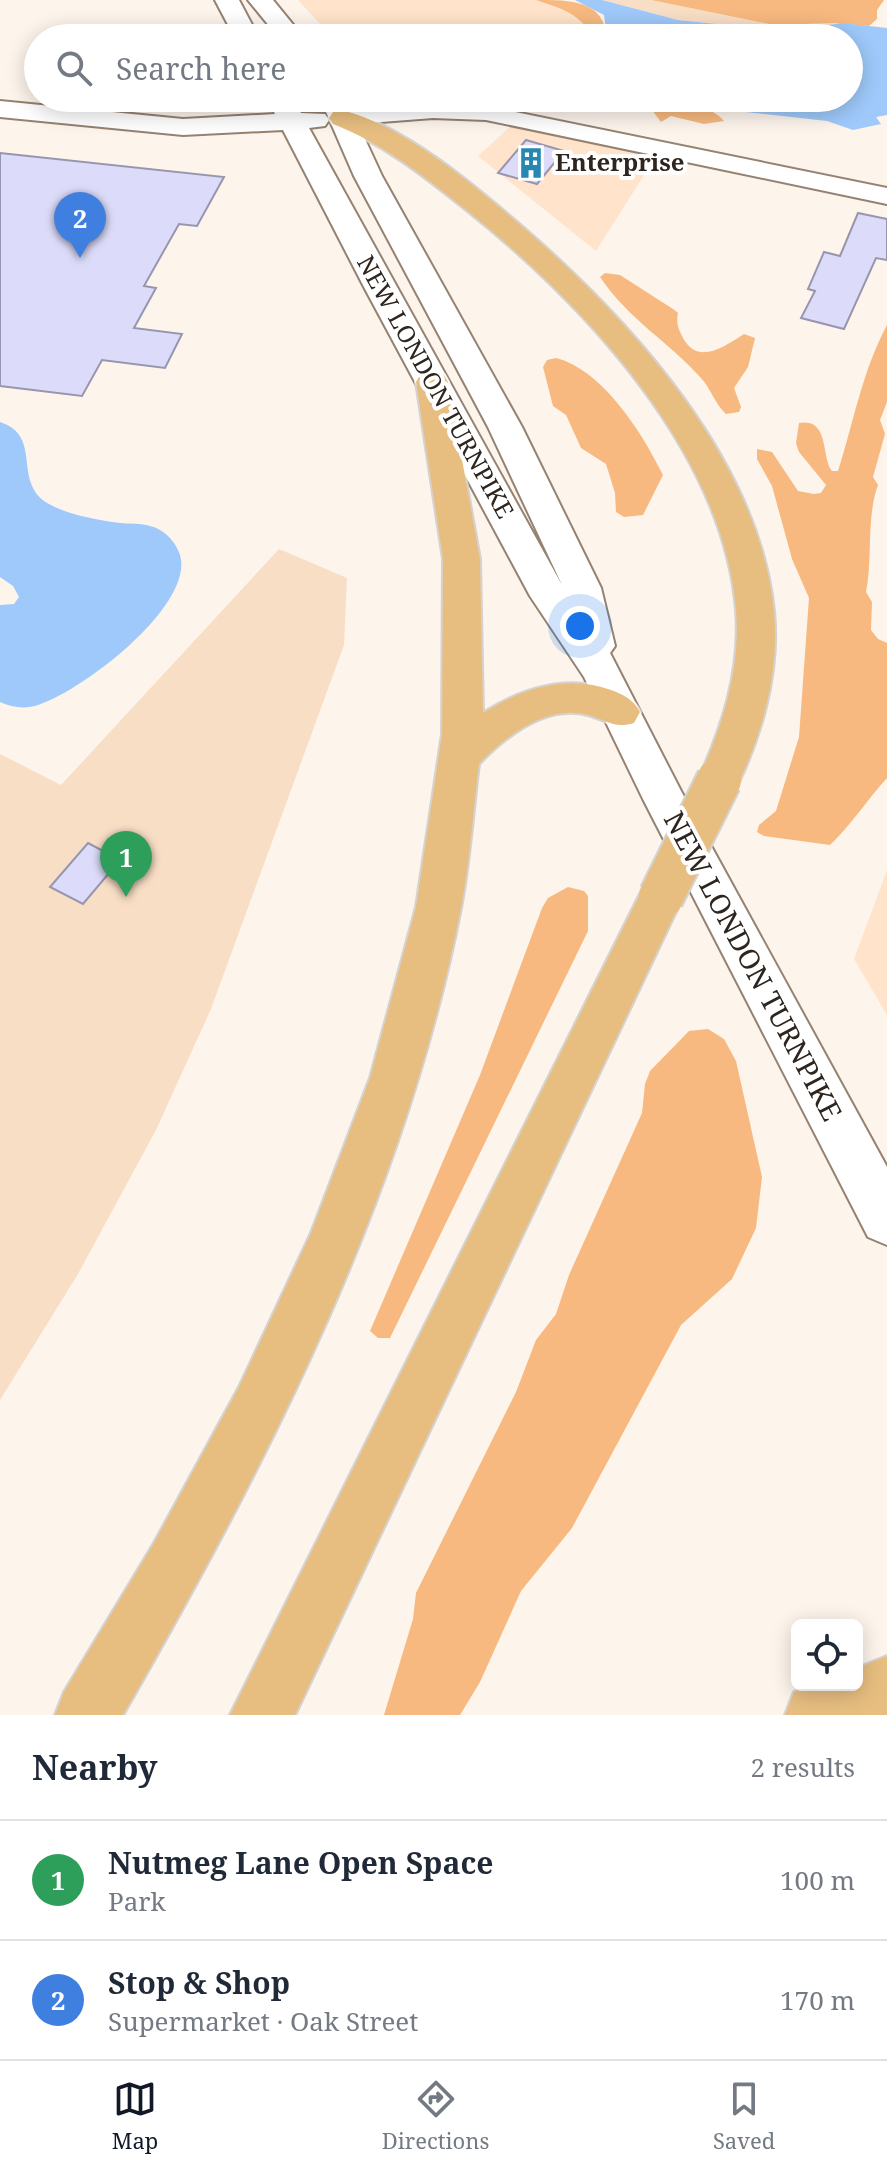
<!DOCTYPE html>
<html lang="en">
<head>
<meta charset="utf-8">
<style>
	:root { --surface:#fff; --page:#f2f2f3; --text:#1f2937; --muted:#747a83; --line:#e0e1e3; --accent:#111827 }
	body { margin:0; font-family:"Noto Serif",serif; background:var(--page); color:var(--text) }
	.controls { position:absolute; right:24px; bottom:24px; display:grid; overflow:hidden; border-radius:12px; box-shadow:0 4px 20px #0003 }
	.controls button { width:72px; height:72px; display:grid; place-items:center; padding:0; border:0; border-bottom:2px solid var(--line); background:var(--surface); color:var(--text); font:40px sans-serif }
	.you { position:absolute; left:580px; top:626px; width:28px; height:28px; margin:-20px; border:6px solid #fff; border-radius:50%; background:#1a73e8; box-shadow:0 0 0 12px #1a73e833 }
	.badge { display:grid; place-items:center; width:52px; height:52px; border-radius:50%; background:var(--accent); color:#fff; font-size:26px; font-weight:700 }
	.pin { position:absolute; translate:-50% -66px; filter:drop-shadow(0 2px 4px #0008) }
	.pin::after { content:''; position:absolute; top:42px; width:28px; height:24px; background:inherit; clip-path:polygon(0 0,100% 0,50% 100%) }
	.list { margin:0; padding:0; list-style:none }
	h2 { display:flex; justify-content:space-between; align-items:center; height:104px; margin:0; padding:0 32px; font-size:34px }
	h2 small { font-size:26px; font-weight:400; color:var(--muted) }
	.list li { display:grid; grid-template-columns:52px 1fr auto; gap:24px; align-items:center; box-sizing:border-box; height:120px; padding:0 32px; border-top:2px solid var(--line) }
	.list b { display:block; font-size:30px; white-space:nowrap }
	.list p { margin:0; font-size:26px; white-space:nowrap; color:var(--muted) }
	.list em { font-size:26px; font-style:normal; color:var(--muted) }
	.icon { flex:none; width:44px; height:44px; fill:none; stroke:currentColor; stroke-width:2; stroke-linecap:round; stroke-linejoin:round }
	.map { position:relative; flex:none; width:887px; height:1715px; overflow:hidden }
	.search { position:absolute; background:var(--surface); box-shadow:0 4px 20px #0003; left:24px; right:24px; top:24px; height:88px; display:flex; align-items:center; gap:20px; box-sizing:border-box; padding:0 28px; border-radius:44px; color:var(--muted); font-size:30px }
	.sheet { height:344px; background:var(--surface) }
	nav { display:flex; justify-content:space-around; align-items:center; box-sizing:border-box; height:112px; border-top:2px solid var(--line); background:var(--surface); font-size:22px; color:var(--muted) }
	nav a { display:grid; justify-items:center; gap:4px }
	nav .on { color:var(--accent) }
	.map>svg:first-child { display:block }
	.built { fill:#ffe3ca }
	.green { fill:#f9dec6 }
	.forest { fill:#f7b97f }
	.water { fill:#9ec9fa }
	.building { fill:#dcdbf9; stroke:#9796ae; stroke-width:2 }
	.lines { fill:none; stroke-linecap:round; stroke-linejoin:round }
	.street-casing { stroke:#958271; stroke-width:4 }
	.secondary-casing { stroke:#958271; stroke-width:4 }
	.highway-casing { stroke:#d5d3d2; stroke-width:4 }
	.street { fill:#fff; fill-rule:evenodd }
	.secondary { fill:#fff; fill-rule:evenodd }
	.highway { fill:#e7be80; fill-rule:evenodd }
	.highway-bridge-casing { stroke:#d5d3d2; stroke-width:48; stroke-linecap:butt }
	.highway-bridge { stroke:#e7be80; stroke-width:44 }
	.labels { text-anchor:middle; stroke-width:8; stroke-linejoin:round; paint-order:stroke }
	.far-poi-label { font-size:24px; font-weight:bold; fill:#2d251e; stroke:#fff; text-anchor:start }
	.far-street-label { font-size:24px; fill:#2d251e; stroke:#fff }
	.street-label { font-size:28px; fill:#2d251e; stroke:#fff }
</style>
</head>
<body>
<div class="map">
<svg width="887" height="1715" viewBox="0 0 887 1715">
	<rect width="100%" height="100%" fill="#fdf4ec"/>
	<!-- built -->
	<path class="built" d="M298,0H536L574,14L583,21L594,38H333Z
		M512,125L656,156L596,251L478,156Z
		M887,870V1015L854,959Z"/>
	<!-- green -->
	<path class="green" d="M602,0H651L774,25L842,23L804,29L746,27L678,20Z
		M279,549L347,578L344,645L211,1009L156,1130L78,1274L0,1400V754L61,785Z"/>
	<!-- forest -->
	<path class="forest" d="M536,0C571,0 604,0 607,38H594C578,12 564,10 536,0Z
		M651,0H884L877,10V19L869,26L835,23L774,25Z
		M618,98H674C688,112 710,103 724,121L704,124L671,116L661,122L652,110L625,103Z
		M605,273L620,275L673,309L678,313C676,324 678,328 683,338C698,366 725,346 744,334L755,338L748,367L734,388L741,407L739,412L726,414C715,404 711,389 701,378C669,342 629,320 600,277Z
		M887,325V402L880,420L885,434L873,477L878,485C866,518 873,557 866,592L872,602L871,630L878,639L887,643V778C867,800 852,824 830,845L764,836L757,832L759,825L776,811L799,737L809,598L792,559L772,486L757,459V449L772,452L798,491L814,494L821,493L826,485L799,452L796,443L799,423C830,417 821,458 832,471H838C854,421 862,372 887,325Z
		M556,358C603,370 643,434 663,475L643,515L624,517L616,512L615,493L606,464L581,448L566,415L553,406L543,367L547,360Z
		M568,887L584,891L588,896V931L390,1338H378L370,1331L480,1075L542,908L548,898Z
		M708,1029L724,1039L736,1061L762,1177L756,1228L732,1279L681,1325L572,1528L521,1591L480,1682L460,1715H384L413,1619L416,1593L516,1392L536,1340L556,1314L569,1275L642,1113L645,1084L650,1071L689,1031Z"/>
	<!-- water -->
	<path class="water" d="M575,0H602L678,20L746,27L804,29L842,23L887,28V115L876,117L881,124L853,130L827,121L682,105L674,98H849V38H607L604,15Z
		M0,422C44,436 11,483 49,504C69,515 97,520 120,523C130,524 141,523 150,526C164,529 176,542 180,555C195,606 79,694 35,706C23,709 11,707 0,702V605L14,604L19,597L13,586L0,577Z"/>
	<!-- building -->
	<path class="building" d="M526,140L564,151L537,184L498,173Z
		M0,153L224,177L197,226L179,224L144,286L156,288L134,328L182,334L165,368L102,360L82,396L0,386Z
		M858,213L887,219V260L876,258L844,329L801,318L815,291L808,289L824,252L840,256Z
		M88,843L120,860L83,904L50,887Z"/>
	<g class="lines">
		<defs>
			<path id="street" d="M433,104L486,106L887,188V204L486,120L433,118L342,125L333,123L330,118L333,113L342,111Z"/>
			<path id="secondary" d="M215,0H239L259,38H235Z
				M248,0H273L304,38H279Z
				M267,98H293L301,113L325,114L329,120L325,126L309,128L562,585L488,427L354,176L320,98H346L382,176L522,427L601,588L615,646L610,653L681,791L887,1167V1245L868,1237L643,799L584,677L530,596L364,287L283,130L183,135L0,117V101L183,119L275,114Z"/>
			<path id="highway" d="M342,110C405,126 475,186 524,228C632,322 759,461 774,611C780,672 762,737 734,792L719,797L704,792L698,780C722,727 741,670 736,610C723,451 583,303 465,209C424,176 382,143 333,124L329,118L333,112Z
				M432,372L444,375L448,382L480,559L483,713C521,689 566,674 611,690C624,695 633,699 640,712L634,723C614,729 606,720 588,715C546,704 506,736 479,764C473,812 470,861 461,908C405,1197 268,1462 123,1715H55L64,1692L154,1543L239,1387L311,1233L370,1078L416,907L442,734L443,559L416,382L420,375Z
				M661,878L677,884L683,897L295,1715H230L645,884Z
				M887,1656V1715H785L794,1692L812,1685H857V1668Z"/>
		</defs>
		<!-- street casing -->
		<use href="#street" class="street-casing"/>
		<!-- secondary casing -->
		<use href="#secondary" class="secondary-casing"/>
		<!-- highway casing -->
		<use href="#highway" class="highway-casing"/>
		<!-- street -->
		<use href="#street" class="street"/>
		<!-- secondary -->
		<use href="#secondary" class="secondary"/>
		<!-- highway -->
		<use href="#highway" class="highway"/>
		<defs>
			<path id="highway-bridge" d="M661,897L719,780"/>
		</defs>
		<!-- highway-bridge casing -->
		<use href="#highway-bridge" class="highway-bridge-casing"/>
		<!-- highway-bridge -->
		<use href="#highway-bridge" class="highway-bridge"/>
	</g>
	<!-- icons -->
	<defs>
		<symbol id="building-bare" viewBox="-9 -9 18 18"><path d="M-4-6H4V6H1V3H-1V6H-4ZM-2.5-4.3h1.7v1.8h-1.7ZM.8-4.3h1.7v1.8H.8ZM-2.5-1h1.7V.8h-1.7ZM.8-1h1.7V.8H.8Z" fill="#2687b2" stroke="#fff" stroke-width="2.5" paint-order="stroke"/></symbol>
	</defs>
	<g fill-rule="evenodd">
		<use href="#building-bare" x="509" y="141" width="44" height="44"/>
	</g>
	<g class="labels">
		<!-- far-poi labels -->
		<g class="far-poi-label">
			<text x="555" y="171">Enterprise</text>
		</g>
		<!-- far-street labels -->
		<g class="far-street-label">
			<text transform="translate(435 387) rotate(61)" y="8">NEW LONDON TURNPIKE</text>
		</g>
		<!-- street labels -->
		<g class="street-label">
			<text transform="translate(753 966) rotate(62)" y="10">NEW LONDON TURNPIKE</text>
		</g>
	</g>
</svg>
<div class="controls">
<button><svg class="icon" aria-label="locate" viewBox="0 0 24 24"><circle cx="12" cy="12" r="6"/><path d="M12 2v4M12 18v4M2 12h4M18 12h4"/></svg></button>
</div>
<div class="you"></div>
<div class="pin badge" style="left:126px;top:897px;background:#2e9e5b">1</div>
<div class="pin badge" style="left:80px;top:258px;background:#3f7fe0">2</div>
<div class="search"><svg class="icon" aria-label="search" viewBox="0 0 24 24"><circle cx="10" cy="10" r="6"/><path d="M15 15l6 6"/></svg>Search here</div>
</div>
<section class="sheet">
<h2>Nearby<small>2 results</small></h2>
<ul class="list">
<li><span class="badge" style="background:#2e9e5b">1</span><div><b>Nutmeg Lane Open Space</b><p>Park</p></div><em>100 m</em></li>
<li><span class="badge" style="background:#3f7fe0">2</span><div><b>Stop &amp; Shop</b><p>Supermarket · Oak Street</p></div><em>170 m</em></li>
</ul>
</section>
<nav>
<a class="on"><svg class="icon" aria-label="map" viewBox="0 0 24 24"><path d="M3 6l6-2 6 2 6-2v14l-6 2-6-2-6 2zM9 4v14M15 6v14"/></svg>Map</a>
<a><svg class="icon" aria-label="directions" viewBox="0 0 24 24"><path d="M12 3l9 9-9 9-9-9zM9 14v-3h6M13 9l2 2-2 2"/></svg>Directions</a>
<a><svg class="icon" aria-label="saved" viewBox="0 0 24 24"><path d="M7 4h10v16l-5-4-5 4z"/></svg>Saved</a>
</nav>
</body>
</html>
